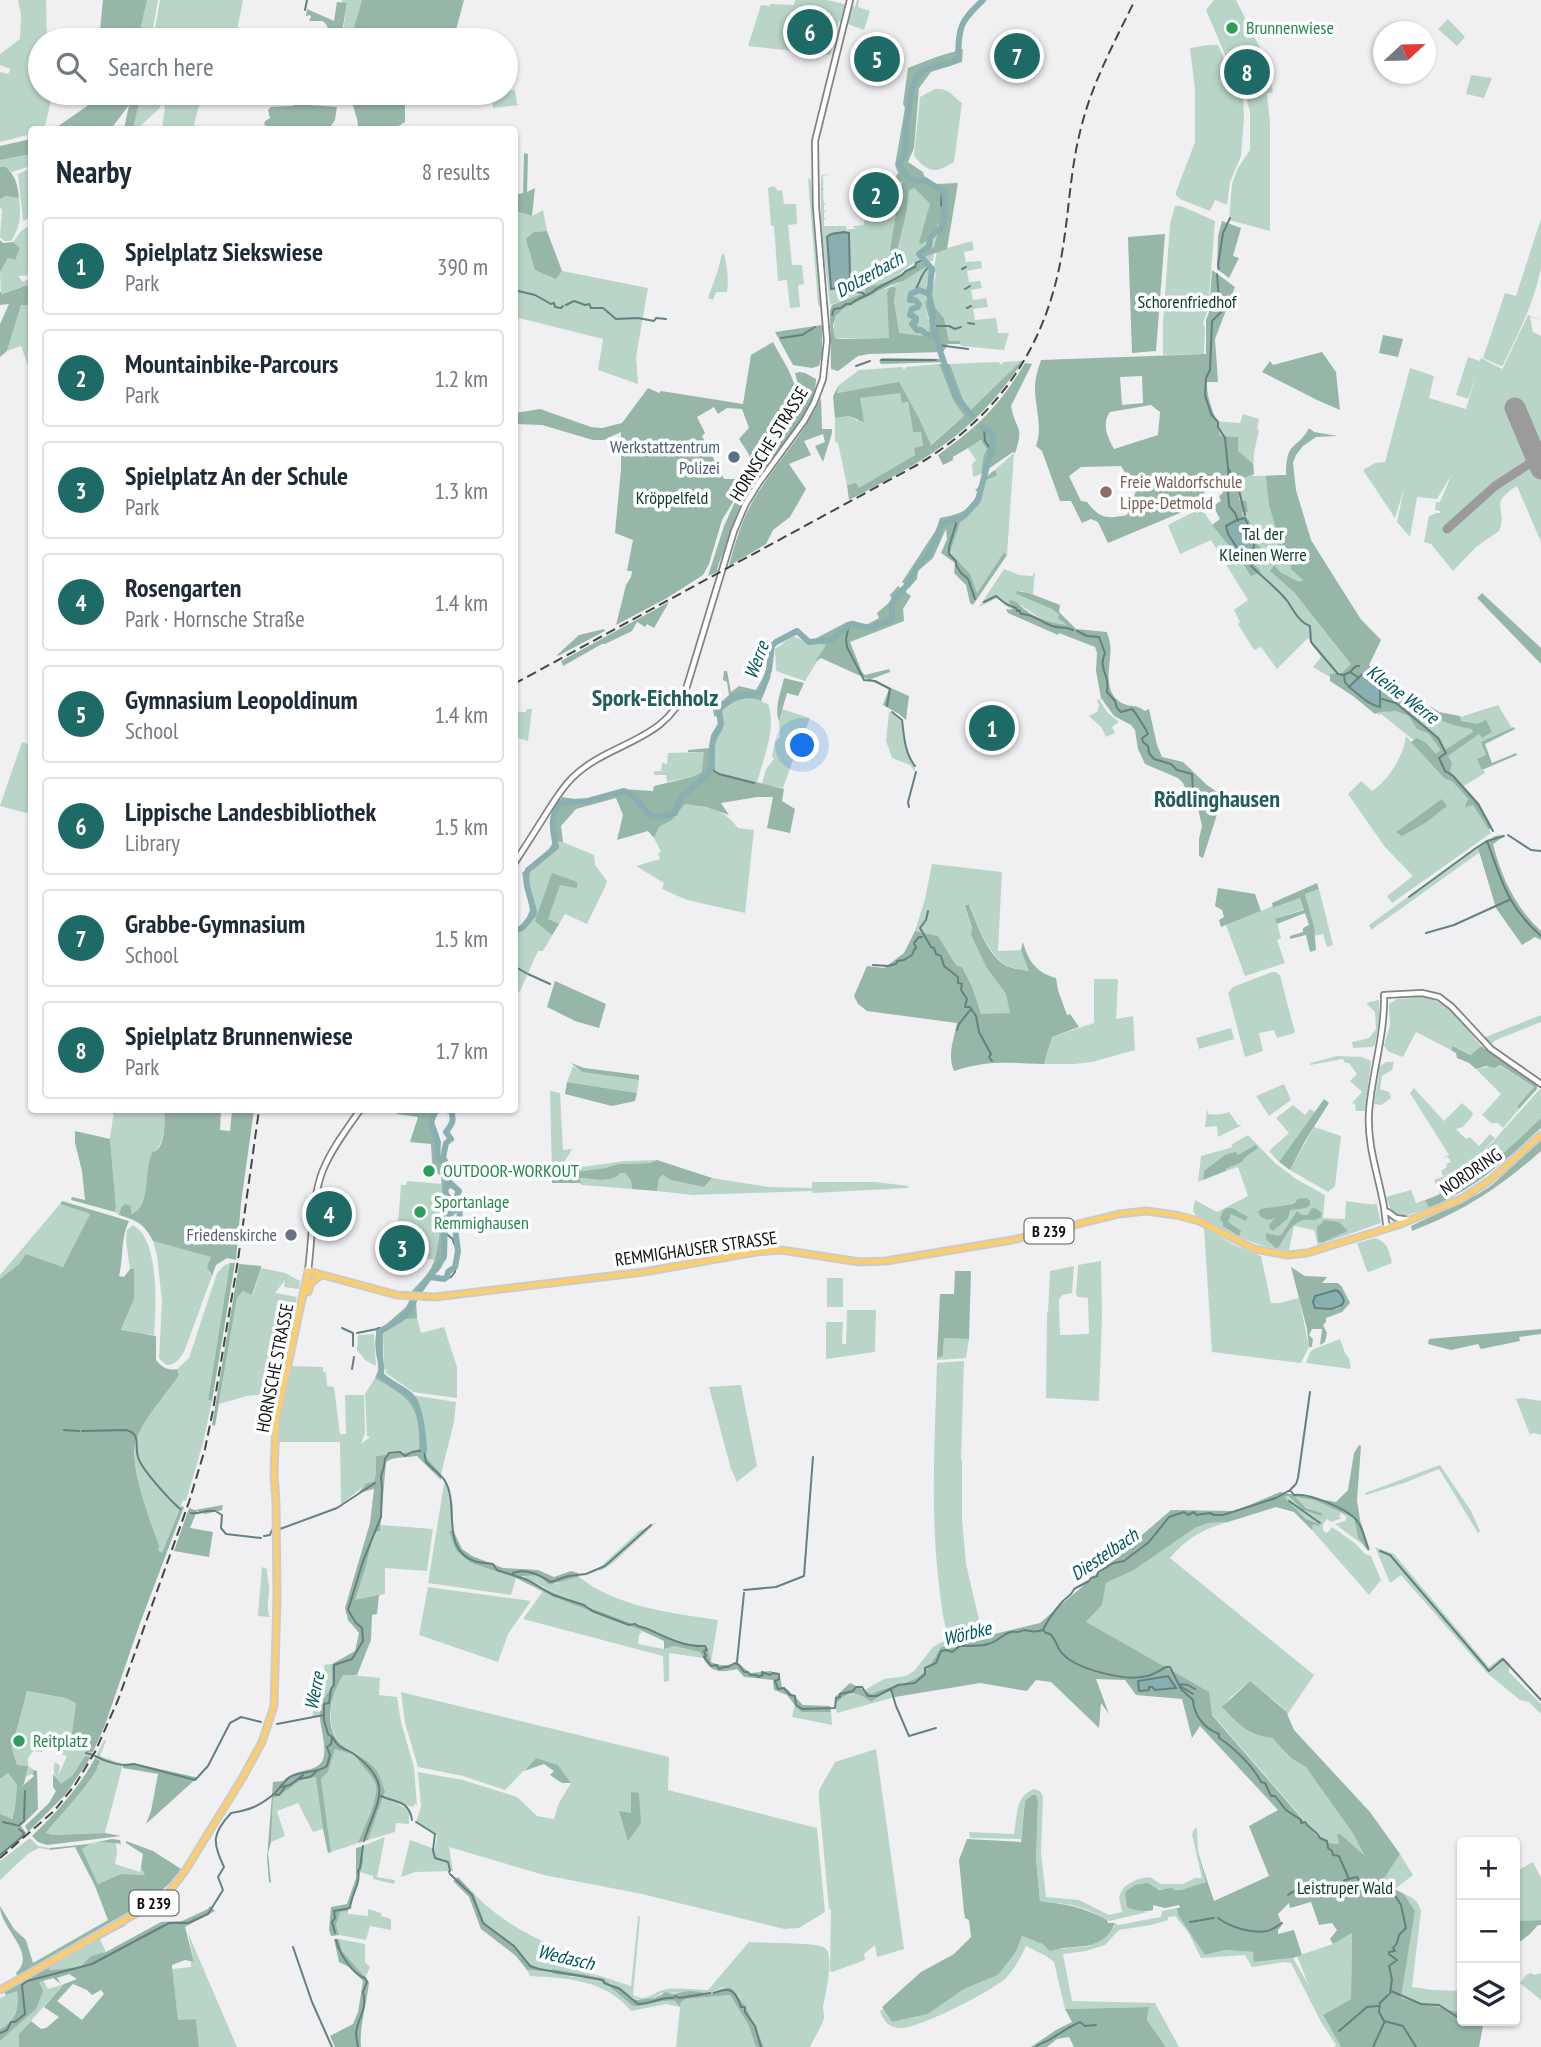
<!DOCTYPE html>
<html lang="en">
<head>
<meta charset="utf-8">
<style>
	:root { --surface:#fff; --page:#f6f6f7; --text:#1f2937; --muted:#747a83; --line:#e0e1e3; --accent:#1e6a67 }
	body { margin:0; font-family:"PT Sans Narrow",sans-serif; background:var(--page); color:var(--text) }
	.controls { position:absolute; right:21px; bottom:21px; display:grid; overflow:hidden; border-radius:7px; box-shadow:0 2px 5px #0004 }
	.controls button { width:63px; height:63px; display:grid; place-items:center; padding:0; border:0; border-bottom:2px solid var(--line); background:var(--surface); color:var(--text); font:35px sans-serif }
	.compass { position:absolute; left:1373px; top:21px; width:63px; height:63px; border-radius:50%; background:var(--surface); box-shadow:0 2px 5px #0004; rotate:68deg }
	.you { position:absolute; left:803px; top:746px; width:24px; height:24px; margin:-18px; border:5px solid #fff; border-radius:50%; background:#1a73e8; box-shadow:0 0 0 10px #1a73e833 }
	.badge { display:grid; place-items:center; width:46px; height:46px; border-radius:50%; background:var(--accent); color:#fff; font-size:23px; font-weight:700 }
	.pin { position:absolute; translate:-50% -50%; border:4px solid #fff; box-shadow:0 2px 7px #0006 }
	.list { margin:0; padding:0; list-style:none }
	h2 { display:flex; justify-content:space-between; align-items:center; height:91px; margin:0; padding:0 28px; font-size:30px }
	h2 small { font-size:23px; font-weight:400; color:var(--muted) }
	.list li { display:grid; grid-template-columns:46px 1fr auto; gap:21px; align-items:center; box-sizing:border-box; height:98px; margin:0 14px 14px; padding:0 14px; border:2px solid var(--line); border-radius:7px }
	.list b { display:block; font-size:26px; white-space:nowrap }
	.list p { margin:0; font-size:23px; white-space:nowrap; color:var(--muted) }
	.list em { font-size:23px; font-style:normal; color:var(--muted) }
	.icon { flex:none; width:38px; height:38px; fill:none; stroke:currentColor; stroke-width:2; stroke-linecap:round; stroke-linejoin:round }
	.map { position:relative; flex:none; width:1541px; height:2047px; overflow:hidden }
	.search { position:absolute; background:var(--surface); box-shadow:0 2px 5px #0004; left:28px; top:28px; width:490px; height:77px; display:flex; align-items:center; gap:18px; box-sizing:border-box; padding:0 24px; border-radius:38px; color:var(--muted); font-size:26px }
	.panel { position:absolute; background:var(--surface); box-shadow:0 2px 5px #0004; left:28px; top:126px; width:490px; height:987px; border-radius:7px }
	.map>svg:first-child { display:block }
	.green { fill:#b9d5c7 }
	.forest { fill:#96b6a7; fill-rule:evenodd }
	.water { fill:#89afb1; stroke:#658081; stroke-width:2 }
	.lines { fill:none; stroke-linecap:round; stroke-linejoin:round }
	.stream { stroke:#658081; stroke-width:2 }
	.river { stroke:#89afb1; stroke-width:6 }
	.taxiway { stroke:#9b9b9c; stroke-width:9 }
	.runway { stroke:#9b9b9c; stroke-width:21 }
	.secondary-casing { stroke:#828385; stroke-width:8 }
	.primary-casing { stroke:#cbcbcb; stroke-width:9 }
	.secondary { stroke:#fff; stroke-width:4.5 }
	.primary { stroke:#facd6e; stroke-width:5 }
	.rail { stroke:#464647; stroke-width:2; stroke-dasharray:10 5; stroke-linecap:butt }
	.leisure-dot { fill:#2e9e5b; stroke:#fdfeff; stroke-width:2.5 }
	.service-dot { fill:#5c6f8a; stroke:#fdfeff; stroke-width:2.5 }
	.education-dot { fill:#8d6e63; stroke:#fdfeff; stroke-width:2.5 }
	.worship-dot { fill:#6b7280; stroke:#fdfeff; stroke-width:2.5 }
	.labels { text-anchor:middle; stroke-width:7; stroke-linejoin:round; paint-order:stroke }
	.shield { fill:#fdfeff; stroke:#585859; stroke-width:2 }
	.shield-label { font-size:16px; font-weight:bold; fill:#111112 }
	.leisure-label { font-size:18px; fill:#27864d; stroke:#fdfeff; text-anchor:start }
	.park-label { font-size:18px; fill:#0d3a29; stroke:#fdfeff }
	.street-label { font-size:18px; fill:#111112; stroke:#fdfeff }
	.service-label { font-size:18px; fill:#4e5e75; stroke:#fdfeff; text-anchor:end }
	.education-label { font-size:18px; fill:#785e54; stroke:#fdfeff; text-anchor:start }
	.worship-label { font-size:18px; fill:#5b616d; stroke:#fdfeff; text-anchor:end }
	.water-label { font-size:19px; font-style:italic; fill:#00565a; stroke:#fdfeff }
	.district-label { font-size:24px; font-weight:bold; fill:#245e5b; stroke:#fdfeff }
</style>
</head>
<body>
<div class="map">
<svg width="1541" height="2047" viewBox="0 0 1541 2047">
	<rect width="100%" height="100%" fill="#f0f0f2"/>
	<!-- green -->
	<path class="green" d="M18,0H46L47,40H40V93L53,94L44,129L32,130L31,134L0,142V72L8,74L11,69L0,65V54L20,39L21,15Z
		M147,0H158L151,40H138Z
		M160,0H243L236,35L220,30L217,40H153Z
		M342,0H362L351,37L347,40H343L342,38L347,4L342,3Z
		M795,0H827L852,6L855,0L853,6L855,7L857,0H859L858,7L870,11L864,30L839,21L830,55L748,46L761,5L770,6V4L794,5Z
		M1214,0H1236L1262,52L1260,54L1261,56L1244,62L1227,59L1206,10Z
		M1448,19L1465,37L1457,46L1438,29Z
		M1208,45H1218L1235,83L1239,85L1243,95L1244,118L1241,156L1230,182L1227,205L1215,200L1210,211L1180,199L1176,195V192L1195,142V89L1190,48Z
		M1261,60L1264,62L1257,76L1242,80L1233,68Z
		M1471,75L1492,78L1484,98L1466,94Z
		M1271,83L1273,92L1267,94L1270,124V231L1229,220L1232,184L1238,168L1250,150V112L1245,93Z
		M935,89C950,88 952,96 962,103L954,162C935,174 929,173 914,156L920,97Z
		M515,90L517,104L520,105L493,108L491,93Z
		M140,93L166,95L159,109L137,129H133Z
		M196,93L225,94L224,100L200,101L193,129L162,130L165,106L170,95Z
		M31,154V166L12,172L6,167H0V160Z
		M31,168V217L23,221L18,174Z
		M862,170H870V179L886,178L887,181H904L899,193L891,251L907,210L909,191L914,188L930,204L927,240L940,221L934,247L925,257L934,253L933,261C926,262 917,261 910,265C904,269 899,276 892,279C883,285 875,284 866,288L865,293L830,305L821,229V178L822,175L831,174L823,176V181H825L823,182V188L825,189L823,190V196L826,197H823L824,203H826L824,205V210L826,211L824,212V218H826L824,220V226H846L847,231L849,229H856L852,226L864,225V221L867,219L866,205L862,207L867,202L866,171Z
		M808,178L811,180L817,246L816,244L821,309L818,304Z
		M774,186L778,191L782,190L784,204H796L797,224L788,225L792,265H802L804,284L798,285L800,307L790,308L787,280L778,281L774,226H771L768,188Z
		M4,196L19,198C21,214 21,227 11,241H4L0,237L2,210L0,207V199Z
		M1175,206H1181L1215,221L1208,310L1203,323L1205,328L1204,354L1163,355V324L1170,224Z
		M543,210L547,231L534,232L556,279L562,271L648,288L636,357L638,384L598,370L603,339L515,317V211L532,216Z
		M1541,219C1541,234 1541,253 1541,268C1534,303 1518,334 1503,365L1501,366L1483,358L1505,293L1516,296Z
		M29,226V229H31V241H29L28,253L31,257V275L18,276L23,282L31,277V282L28,281V285L1,294L0,272L8,258L14,260L20,248L13,242L21,231Z
		M972,241L974,250L964,252L966,262L981,261L982,268L967,271L969,282L980,281L982,288L971,290L973,300L986,298L988,307L973,309L975,320L996,318L998,333H1009L1004,350L961,346L959,341H949L944,318L931,304V285L934,284L936,273L933,272L937,251Z
		M722,254H724C727,266 729,280 727,292H716L713,300L708,298L718,270Z
		M932,263L926,286H927L928,300L925,301C926,314 931,325 933,337L898,333L894,300L887,294L890,338H840L835,340C834,330 832,321 839,313C851,300 889,289 904,280C914,275 924,267 932,263Z
		M21,304L31,305V374L21,346L7,351Z
		M1528,315L1541,320L1530,317L1533,332L1541,336V542L1517,486C1486,505 1509,508 1499,531L1476,547L1453,571L1431,544L1424,542L1429,516L1436,513H1440V511L1435,510L1436,502H1440L1452,474L1437,499L1417,497L1410,537L1397,522L1404,489L1395,518L1363,470L1375,463L1385,462L1410,368L1434,376L1429,398L1466,409L1476,375L1468,399L1456,395L1468,357L1480,361L1481,358L1502,369L1500,374Z
		M1021,361L971,411L964,402L950,364L998,362L1002,365L1003,362Z
		M939,364L953,400L964,416L930,445L918,416L899,383L836,393L839,385L859,370L902,367L904,370L906,367Z
		M890,393H900L902,403L908,402L913,432L921,431L923,447L915,455L859,489L856,483L847,485L838,443L835,442V418L849,416L858,421L860,398Z
		M1243,414L1259,419L1257,429L1259,430L1254,453L1253,476L1284,475L1299,517L1324,570L1332,574L1361,619L1381,640L1369,654L1366,665L1394,694L1422,700L1431,709L1451,720L1498,705L1512,728L1483,744L1486,756L1478,761L1485,773L1459,789L1468,799L1465,805L1467,807L1473,804L1491,833L1392,903L1387,896L1413,876L1385,847L1348,794L1361,781L1372,791C1388,781 1404,755 1406,736L1434,767L1416,742L1381,714L1379,715L1348,688L1313,667L1321,657L1308,638L1277,669L1261,647L1254,650L1238,624L1240,622L1234,610L1248,600L1211,540L1180,554L1168,525L1201,508L1217,531L1225,502L1220,436L1212,421L1240,423Z
		M982,440L987,449L981,474L973,477L972,464L976,460L967,447Z
		M1014,453L1007,555L1004,552L977,593L950,553L960,523L979,505L985,481L996,475L995,470Z
		M1004,569L1019,575L1032,576L1035,572L1033,594L1021,591L1016,594L1052,609L1071,627C1063,624 1054,625 1047,622C1034,616 1021,603 1010,600L1014,607L1012,610L997,598L979,607Z
		M793,636L809,643L827,645L805,681L776,671L775,649Z
		M752,697L768,704C777,728 763,759 757,783L715,772V743L723,729L721,712L739,699Z
		M1099,699L1107,712L1119,722L1112,727L1115,733L1106,737L1101,727L1089,716L1097,712L1099,705L1097,700Z
		M527,709H532L528,741L515,737V712H526Z
		M782,709L810,718L801,743H799L783,788L762,784L766,769L774,759L772,756L775,742L780,737L779,721Z
		M889,711L901,721L905,747L914,764L915,772L910,765L892,758L886,741Z
		M22,742L32,746V894L28,897L30,814L0,806Z
		M705,752L702,772L692,777L667,782L666,775H654V771H661L662,763L667,764L668,753Z
		M685,804C708,807 724,809 738,828L754,830L745,913L687,900L662,889L664,883L636,866L660,859L658,853L661,852L654,838L659,827L672,820Z
		M1496,838L1479,848L1480,852L1371,930L1369,925L1475,848Z
		M558,840L594,855L595,865L607,881L605,887L587,924L565,914L543,951H538L520,991L515,995V933L520,931L533,913L527,878C535,863 553,857 558,840Z
		M932,864L1002,872L998,951L1021,950L1030,971C1022,970 1014,969 1008,966C988,956 977,924 970,905L965,907L972,929L971,935L986,967L1006,994L1011,1013L981,1015L972,985L962,967L956,965L938,936L915,931L925,899Z
		M1319,889L1333,945L1327,947L1323,934L1314,936V926L1305,894Z
		M1300,898L1304,909L1276,919L1281,938L1277,940L1285,963L1245,976L1226,925L1273,906L1274,908Z
		M1272,972H1276L1280,975L1295,1033L1277,1038L1274,1030L1259,1033L1263,1051L1245,1057L1228,993L1233,987Z
		M1094,979H1118L1116,1019L1133,1016L1135,1050L1092,1062L1074,1064H1044L1052,1037L1094,1023Z
		M1413,996C1448,997 1460,1022 1481,1046L1472,1055L1454,1046L1451,1050L1416,1032L1403,1057L1389,1052L1384,1046L1390,1025L1389,1004L1397,999L1413,998Z
		M1379,1000V1021L1375,1045L1372,1047L1353,1048L1352,1042L1369,1038L1376,1029L1375,1012L1366,1003Z
		M1541,1015V1022L1496,1040L1490,1045L1483,1038Z
		M1231,1028L1234,1039L1199,1049L1196,1038Z
		M1337,1056L1362,1057L1371,1061L1365,1111H1356L1355,1104L1352,1103L1362,1092L1350,1081L1357,1074L1349,1063H1345L1343,1059L1310,1065L1311,1063Z
		M1386,1062H1394L1392,1070L1382,1076L1380,1089L1389,1092L1391,1098L1381,1105L1374,1104L1380,1066Z
		M1499,1065L1534,1087L1517,1106L1519,1109L1503,1128L1498,1123H1491L1482,1115L1501,1094L1476,1069Z
		M573,1066L582,1072L639,1080L637,1093L567,1082Z
		M1284,1084L1291,1100L1269,1116L1256,1096Z
		M1414,1088L1444,1121L1462,1103L1472,1112L1473,1115L1463,1127L1456,1129L1466,1139L1470,1137L1479,1146L1490,1134L1495,1138L1470,1166L1443,1176L1441,1171L1447,1167L1446,1164L1451,1162L1448,1157L1442,1158L1449,1155L1410,1093Z
		M1541,1089V1118C1512,1147 1479,1181 1440,1194L1434,1180L1471,1166L1539,1090Z
		M550,1091L560,1093L563,1150L572,1149L560,1170L625,1161L657,1160L650,1163L618,1164L605,1168L552,1175Z
		M1293,1105L1305,1115L1310,1109L1315,1112L1279,1162L1269,1151L1289,1133L1276,1118Z
		M1207,1109L1208,1114C1216,1115 1221,1115 1229,1112L1238,1125H1242L1218,1137L1217,1126L1205,1127Z
		M114,1110H165C164,1124 166,1144 153,1153C149,1171 148,1201 134,1214L131,1212L132,1208H121L119,1215L115,1212L116,1207L110,1139Z
		M1314,1127L1341,1136L1335,1186L1328,1192L1290,1170Z
		M1248,1135L1275,1163L1296,1179L1325,1195L1323,1218L1345,1219L1346,1201C1355,1202 1369,1205 1376,1204L1375,1197L1381,1223L1318,1245L1314,1230L1294,1226L1289,1250C1256,1249 1227,1230 1197,1217L1193,1211L1195,1200L1217,1212L1248,1196L1238,1167L1226,1171V1169L1242,1162L1238,1155L1204,1171L1203,1180L1198,1182L1201,1156L1233,1147L1231,1145Z
		M620,1173H625L631,1181L632,1189L582,1185L578,1178L606,1179Z
		M663,1175L670,1180L704,1187L712,1178L769,1187L812,1188V1182H875L909,1186L908,1188L813,1193L812,1191L693,1195L657,1191L659,1178Z
		M407,1181L442,1184L438,1246L434,1260L385,1252L387,1236L397,1237L401,1185H406Z
		M1411,1190L1416,1203L1425,1200L1429,1208L1404,1216H1398L1391,1210L1386,1197Z
		M322,1202L337,1203L336,1229L320,1226Z
		M60,1204L90,1214L63,1267L26,1254L19,1264L0,1279V1275Z
		M133,1225C160,1240 156,1307 154,1335L121,1331L134,1299L133,1269H130L126,1241L127,1230Z
		M1204,1228L1236,1246L1261,1256L1271,1303H1279L1299,1298L1309,1347L1301,1363L1212,1352Z
		M1375,1238C1388,1242 1389,1251 1392,1263L1369,1272L1367,1271L1357,1243Z
		M153,1241L212,1257L209,1273L212,1276L184,1352C179,1359 176,1365 166,1365L159,1358L162,1301L157,1256Z
		M1101,1261L1102,1317L1099,1401L1046,1398L1047,1313L1048,1312L1050,1271L1074,1266L1072,1293L1062,1295L1059,1300L1060,1335L1087,1334L1089,1333L1088,1298L1078,1297L1076,1294L1078,1265Z
		M230,1263L208,1400L212,1401L203,1443L186,1501L183,1500L162,1554L158,1550C149,1520 129,1468 136,1438C139,1427 170,1388 179,1375L177,1369L189,1358L217,1273L225,1265Z
		M261,1268L285,1273L300,1281L299,1289L284,1287L285,1280L275,1293L297,1297L276,1393L247,1396L219,1404L237,1298L243,1291L253,1295Z
		M827,1278H843V1307H827Z
		M847,1310H876L875,1352L826,1359V1322H843L842,1344H846Z
		M411,1318H417L421,1333L444,1327L457,1367V1398L413,1392L386,1373V1370L384,1369L383,1333L406,1319Z
		M374,1334L376,1366L365,1360L357,1350L358,1335Z
		M944,1338L969,1339L966,1358L937,1360V1358L943,1356Z
		M1340,1339L1345,1353L1349,1358L1351,1369L1306,1363L1310,1352L1314,1349Z
		M964,1361L961,1460H962V1519L966,1564L983,1637L941,1647C935,1656 930,1668 921,1675C907,1685 887,1686 872,1694L865,1690L884,1679L906,1676L914,1671L933,1647L949,1638C943,1622 941,1602 939,1585C930,1511 935,1437 937,1363Z
		M292,1366L323,1367V1372H326L327,1386L334,1387L340,1434H346L345,1395H364L365,1433L361,1444L370,1437L367,1436L365,1394L375,1378C398,1392 416,1398 419,1428C420,1435 420,1443 418,1451L376,1456V1474L374,1481C362,1485 352,1497 341,1504L340,1442H277L283,1400Z
		M741,1385L757,1466L737,1482L731,1469L709,1387Z
		M411,1395L456,1402L454,1422L441,1474L424,1455C425,1440 424,1406 411,1395Z
		M1523,1398L1541,1401V1435L1533,1433L1530,1435L1516,1399Z
		M1440,1465L1471,1511L1480,1531L1478,1533L1439,1469L1404,1483L1366,1495L1365,1493Z
		M445,1478L453,1506V1530L449,1531L471,1563L516,1578L511,1595L428,1583Z
		M1287,1496L1303,1510L1321,1516V1513L1305,1507L1294,1497L1314,1500L1354,1518L1358,1538L1362,1544L1335,1524L1345,1521L1347,1517L1341,1513L1339,1517L1342,1518L1331,1522L1327,1519L1323,1524V1531L1327,1533L1332,1527L1356,1544L1365,1554L1371,1556L1381,1580L1369,1595L1312,1530V1523L1319,1524L1306,1519L1283,1497Z
		M657,1522L613,1563L600,1571L598,1569L639,1531Z
		M1228,1522C1203,1529 1187,1538 1170,1558L1314,1675L1287,1715L1286,1710L1250,1681L1231,1697L1223,1707C1240,1724 1247,1735 1272,1738L1291,1758L1306,1766L1352,1832L1367,1859L1340,1844L1329,1843L1318,1836L1212,1714L1086,1622L1102,1605L1106,1583L1134,1570L1195,1528L1208,1523Z
		M381,1525L433,1529L427,1571L385,1568V1594L354,1601L366,1566L374,1532Z
		M1375,1547L1394,1554L1489,1667L1502,1657L1511,1665L1509,1667V1672L1541,1704V1714L1529,1702L1520,1700L1487,1673L1401,1575L1390,1583Z
		M262,1567L267,1569C267,1575 268,1580 269,1587C270,1597 265,1607 270,1617L258,1616Z
		M520,1575H539L556,1584L568,1578L579,1577C617,1607 671,1613 718,1620L711,1662L704,1647C677,1642 652,1631 626,1621C590,1607 554,1594 520,1575Z
		M428,1587L531,1601L508,1634L498,1662L419,1635Z
		M543,1591L638,1629L642,1632L639,1635L638,1644L664,1649L674,1646L700,1652L703,1658L669,1653V1681L664,1682L663,1656L523,1619Z
		M332,1664C331,1669 333,1677 333,1682C332,1692 319,1700 320,1716L312,1718C314,1705 323,1691 322,1680L326,1679L324,1665Z
		M343,1674L380,1678L379,1695L397,1697L401,1722L414,1767L417,1805L415,1804L413,1807L396,1803L409,1810V1824L396,1823L395,1832L368,1840L385,1790C382,1784 379,1776 375,1770C369,1760 354,1753 344,1746C322,1729 331,1695 343,1674Z
		M27,1691L65,1698L76,1703L71,1740L86,1752H93L91,1757L85,1756L72,1776L61,1785C54,1776 52,1773 55,1762L60,1766L58,1776L67,1756L57,1753L56,1737L50,1736L42,1752L33,1751L28,1758V1766L34,1770L32,1774L25,1777L28,1766L17,1765L12,1748Z
		M892,1691L895,1697L837,1713L835,1704L845,1696L859,1693L871,1702L884,1693Z
		M401,1692L669,1757L668,1790L817,1828L825,1912L799,1928L784,1929L642,1894L544,1875L449,1847L453,1871L415,1872L401,1877L410,1840L435,1849L437,1836L416,1822L421,1807L418,1772L463,1780L517,1797L537,1816L554,1819L559,1803L571,1783L558,1765L536,1758L505,1790L463,1776L418,1767L405,1723Z
		M795,1704L802,1712H831L832,1725L792,1717Z
		M104,1740L106,1741L100,1756L123,1764L105,1833L52,1835L46,1833L99,1766L100,1761L95,1758Z
		M335,1748L355,1755C361,1767 370,1772 375,1783C381,1795 363,1829 358,1843L331,1852L321,1779L328,1772Z
		M876,1749L904,1949L877,1957L875,1945L864,1954L865,1960L832,1972L830,1971L831,1910L829,1909L819,1800V1790L835,1762Z
		M8,1773L17,1785L15,1808L11,1820L0,1814V1779Z
		M317,1777L323,1829L313,1832L298,1803L277,1811L285,1836L271,1842L273,1798L279,1796L301,1780Z
		M1034,1789L1040,1791L1043,1797L1041,1852L1046,1897L1079,1900L1109,1915L1122,1912L1119,1897L1121,1892L1125,1886L1138,1879L1150,1877L1161,1884H1183L1195,1878H1202L1192,1834L1195,1828L1197,1829L1198,1851L1206,1882L1181,1890L1154,1889L1125,1895L1127,1907C1133,1911 1141,1910 1148,1912L1109,1921L1088,1910L1072,1905L1040,1901L1036,1859L1038,1801H1025L1021,1839L970,1838L969,1832L1014,1834C1017,1817 1015,1796 1034,1789Z
		M385,1837L377,1877L395,1880L394,1884L373,1879V1876L360,1872L363,1863V1846Z
		M30,1838L38,1846L50,1848V1850L39,1848L29,1853L0,1880V1861Z
		M106,1841L116,1843L117,1853L115,1864L140,1872L141,1867L146,1875L121,1874L98,1884L82,1849L85,1846Z
		M1400,1854L1413,1875L1395,1889L1382,1882Z
		M1533,1862L1541,1878V1920L1515,1921V1872Z
		M474,1894C502,1923 536,1939 572,1954V1966L575,1968L631,1986L638,1918L637,1916L640,1917L633,1995C645,2002 650,1995 660,1991C671,1986 696,1990 708,1990L749,1942C762,1943 817,1942 825,1948C835,1955 825,1996 823,2007C823,2011 825,2014 824,2018C823,2024 813,2040 810,2047H764L752,2019L739,1996L723,1987L714,1992L661,1993C640,2012 620,1988 602,1979C590,1972 567,1972 553,1969C568,1980 580,1975 596,1980C612,1986 621,1997 633,2006C651,2006 664,1998 681,2002L686,1999L730,1995L748,2024L756,2047H676L680,2007L666,2004L631,2011C606,1980 567,1978 530,1976L527,1970L543,1971L532,1966L515,1946L491,1929L484,1921Z
		M1404,1894C1414,1898 1418,1901 1421,1911L1412,1987L1433,1990L1462,1991V2013L1401,1998L1415,1911Z
		M1177,1908L1178,1915L1206,1955L1225,1950L1253,1952L1255,1962L1293,1958L1309,1986L1297,1956L1333,1944L1352,1933L1351,1999L1323,2015L1341,2047H1334L1336,2045L1321,2022L1291,1963L1285,1962L1252,1967L1245,1955L1201,1958L1188,1932L1175,1916L1168,1917V1920L1151,1925L1119,1930L1105,1945L1086,1951L1063,1954L1072,2001L1155,2003L1179,2047H1166L1147,2020L1149,2007L1065,2009L1054,1962L1046,1956L1026,1946C1020,1958 1015,1969 1006,1978C992,1991 917,2030 899,2028C888,2027 883,2020 880,2011L883,2009L892,2022L928,2014L964,1989L998,1975L1016,1952L1022,1936L1060,1949L1089,1946L1114,1927L1115,1923L1118,1925L1161,1917L1162,1911Z
		M368,1909L381,1913V1916L391,1919V1930L370,1926L366,1940L339,1935L336,1925L340,1912L348,1911V1914L368,1916Z
		M188,1933L237,2047H199L196,2019L178,2021L172,1969L191,1967V1962H194Z
		M100,1939L106,1952L91,1956L80,1967L49,1970L50,1966Z
		M339,1939L365,1944V1962L370,1967L365,1978L342,1951Z
		M1531,1973L1534,1975L1541,1973V2000L1520,1983L1526,1975Z
		M43,1980L48,1989L64,1984L19,2034V2047H0V2041L36,2009L38,1982Z
		M17,1990C19,2008 18,2020 0,2029V1998Z"/>
	<!-- forest -->
	<path class="forest" d="M103,0H147L138,40H99Z
		M362,0H464L455,34L456,40H347L351,37Z
		M337,2L347,3L342,32L337,34L333,40H321L331,33L325,23L322,21H309L311,17L310,15L306,16L307,9L334,21Z
		M963,49L962,62L931,72L919,88L914,148L908,162L923,172L925,178L935,184L958,183L947,249L924,257V251L934,247L940,222L927,240L922,244L919,243L930,204L914,188L909,191L907,210L897,250L890,251L899,193L903,181H887L886,178L893,175L896,176L898,173L895,165L905,108L903,104L908,68L936,57Z
		M106,93H141L133,129H124L129,105L111,129H54Z
		M345,93H430L405,105V122L397,127V130L358,129C359,118 352,109 352,97Z
		M294,104L337,107L335,120L329,129H280L264,125L265,121L270,118L268,110L271,107L293,106Z
		M31,139V154L0,160V146Z
		M524,153L528,154L527,192L535,188L532,216L515,211V195L523,193Z
		M0,167H6C15,175 18,185 19,198L5,196L0,199Z
		M1222,221L1241,228L1233,256L1239,258L1229,278L1217,269L1218,236Z
		M547,231L562,271L556,279L535,270L526,239L534,232Z
		M1165,234L1156,351L1132,353L1128,237Z
		M0,240L3,243L13,242L20,248L15,260L8,258L0,272Z
		M925,261L929,265L903,281L891,285L843,309L836,316L833,325L835,339L889,338L887,294L889,288L894,287L896,288L894,301L899,333L933,337L929,328L931,325C929,316 926,311 925,301L928,300L944,318L949,341H960V344H948L943,352L869,354L858,356L838,371L831,369L830,311L832,305L864,293L866,288C875,284 884,284 894,279C907,271 909,266 925,261Z
		M1212,270L1235,287L1215,339L1218,382H1207C1206,403 1218,417 1220,436L1238,437V451L1253,464L1254,474L1241,479L1243,490L1239,492V500L1246,501L1248,512H1242V515L1249,520L1258,545L1272,559L1264,562L1260,558L1255,565L1261,572L1251,576L1241,560L1212,525L1220,519L1213,506L1221,501L1219,496L1223,493L1219,481L1202,485L1206,497L1199,505L1108,543L1098,522L1091,519L1082,523L1071,501H1060L1042,451L1036,446C1043,427 1035,408 1035,388C1035,378 1038,369 1041,360L1206,354V320L1209,312ZM1142,376L1143,403L1122,405L1120,377ZM1151,405L1160,412L1158,435L1114,449C1108,438 1101,424 1110,412ZM1121,466L1136,491L1127,515C1107,519 1100,519 1087,502L1081,501L1069,476L1081,467Z
		M27,281L31,282V305H21L7,351L0,357V324L9,304L0,305V291L2,294L28,285Z
		M822,325V355L819,366L812,368L793,365L775,332Z
		M1383,335L1403,339L1398,357L1379,353Z
		M773,342C782,360 795,376 796,395C798,412 757,463 746,478L744,476C756,459 749,455 739,439L749,428L742,409L727,408L718,414L714,407L697,417L705,433L702,436L724,479H741L744,484L722,520L709,564L703,575L667,598L616,625L626,585L631,577L632,571H627L633,540L615,533L621,469V432L604,440H593L542,425L515,424V413L540,409L591,427L602,428L622,423L648,388L659,393L661,391L743,404L751,355Z
		M1322,352L1336,372L1340,410L1317,400L1262,372L1270,361L1273,365Z
		M882,358L946,359V362L881,364L879,361Z
		M1021,361H1023C975,433 924,462 849,500L847,485L856,483L859,488L915,455L914,448L923,446L921,432H913L908,402L902,403L900,393L860,398L864,422L849,416L835,418L833,396L839,385L837,393L899,382L918,416L931,445L964,416L953,400L939,364H950L964,402L971,410Z
		M1025,363L1032,364L1011,406C1015,430 1025,425 1015,453L1013,452L981,474C983,465 982,457 987,449L981,440L953,457V460L943,465L938,455C978,427 1000,405 1025,363Z
		M800,372L805,373L816,379C817,412 765,462 748,490C738,508 732,527 726,546C723,555 718,562 717,572L708,576L724,526L734,504L798,406L801,395L795,373Z
		M821,398L822,429H832V433L823,462L815,446L825,442L823,434L804,441L811,455L789,464L806,489L790,517L773,530L766,544L729,566C735,543 742,519 754,499C775,464 804,435 821,398Z
		M1309,428L1314,432L1338,436L1316,437L1303,446L1296,455L1293,463L1296,490L1311,540L1361,620L1381,640L1369,665L1400,690L1412,697L1418,694L1425,701L1415,710L1408,707L1406,709L1440,738L1445,750L1473,732L1472,729C1455,726 1440,722 1427,711L1430,706L1439,712L1460,716L1461,721L1477,724L1486,720L1492,732L1482,738L1479,734L1448,756L1452,763L1450,771L1479,803L1492,827L1489,830L1473,805L1466,807L1465,805L1468,799L1452,781L1445,779L1411,742L1417,738L1426,743L1436,754L1441,750L1428,733L1417,729L1409,716L1396,711L1379,712L1375,714L1353,696L1330,681V674L1342,673L1351,664L1294,592L1270,571L1274,565L1280,572L1299,582L1303,580L1291,569L1289,557L1274,538L1275,525L1269,505L1266,476L1286,475C1286,439 1297,451 1309,428Z
		M995,470L997,475L985,481L979,505L960,523L950,553L970,574L977,593L1004,552L1007,555L973,605L970,603L966,585L954,573L955,563L941,553L947,539L946,529L933,558L918,571L917,579L909,588L902,582L936,530L940,518C959,514 970,512 978,492L975,490C982,485 986,475 995,470Z
		M898,586L911,596L903,609L904,621L850,642L862,672L865,675L889,669L890,672L871,679L909,696L906,720L899,714L883,705L889,689L821,658L815,662L826,645L809,642L847,622L854,621L866,625L879,618L877,613L892,600L890,595Z
		M1017,591L1029,593L1060,605L1059,612L1076,629L1107,632C1108,635 1109,639 1110,643C1113,661 1100,688 1120,702C1129,708 1134,703 1145,711L1149,709L1157,745L1162,757L1183,762L1207,785L1223,796L1203,858L1199,856V839L1202,826L1197,804L1187,792L1183,783L1178,778L1145,764L1138,749L1135,730L1131,725L1114,716L1101,698L1096,671L1097,653L1095,647L1059,633L1058,635L1008,613L1006,609L1012,610L1014,607L1009,602L1010,600C1017,601 1019,605 1024,609C1038,620 1051,623 1067,625L1058,618L1059,615L1052,609L1016,594Z
		M1482,593L1541,648V664L1477,598Z
		M669,602L654,628L647,624L645,627L637,622L632,631L605,644H602L563,666L561,661Z
		M604,629L605,631L558,656L557,655L579,635Z
		M724,671H727L731,692L739,686L756,690L765,674L771,676L761,701C744,694 734,701 721,712L723,729L715,743V772L784,789L782,801L795,809L790,833L767,828L773,797H757L721,803L729,815L706,807L685,804L672,820L659,827L654,838L648,831L617,840L623,815L616,798L576,809L561,826L563,842L558,841C552,858 529,865 527,880C526,895 539,909 528,923C524,928 520,931 515,933V928L524,924L530,910L522,873L548,851L552,844V812L562,797L582,800L622,789L653,791L654,786L692,777L702,772L704,752H688V750L709,748L718,725L717,717L714,716L713,709L729,695L727,682L723,680Z
		M784,678L804,683L798,696L787,693L779,721C774,708 781,692 784,678Z
		M1514,727L1515,729L1485,744L1492,763L1516,753L1517,755L1482,770L1477,759L1486,755L1481,742Z
		M1442,799L1447,806L1425,823L1402,836L1396,832Z
		M1503,835V837L1493,844C1501,877 1516,908 1541,931V940L1535,937L1522,945L1496,908L1478,848L1495,836Z
		M552,873L577,882V888L560,885L548,919L559,924L552,935L535,921Z
		M1317,883L1319,889L1305,894L1314,926L1316,950L1310,952L1306,935L1290,939V936L1303,932V928L1309,925L1305,913L1277,924L1275,919L1304,910L1300,898L1273,908L1272,903Z
		M1218,888L1255,894L1261,911L1221,927L1219,920L1224,917L1222,910L1215,906Z
		M969,904C977,924 987,956 1007,966C1014,969 1022,970 1029,971L1021,950L1023,942C1028,961 1037,973 1056,978L1058,990L1067,1015L1070,1014L1079,1027L1052,1037L1044,1064C1008,1063 989,1060 954,1071C947,1055 954,1039 957,1023L867,1011L858,1004L854,996L867,966L884,968L904,953L915,931L938,936L956,965L962,967L972,986L981,1014L1010,1013L1006,994L986,967L971,935L972,928L965,906Z
		M555,981L606,1004L599,1028L575,1021L547,1007Z
		M1453,1046L1471,1055L1481,1046L1537,1085V1089L1519,1109L1517,1106L1534,1087L1500,1065L1494,1068L1486,1066L1476,1069L1469,1063L1457,1058L1456,1053L1451,1050Z
		M571,1063L584,1068L639,1075V1080L582,1072Z
		M567,1082L637,1093L635,1101L612,1106L565,1094Z
		M1324,1099L1329,1103L1305,1141L1290,1170L1279,1162Z
		M165,1110H221L220,1130L230,1131L232,1110H254L241,1203L236,1260L227,1258L216,1265L212,1276L207,1267L211,1257L153,1241C144,1223 137,1221 119,1215L121,1208L125,1204L131,1206L132,1214C151,1204 144,1174 151,1156C153,1149 153,1154 158,1149C166,1140 164,1121 165,1110Z
		M399,1110L428,1112L430,1110H439L433,1120L437,1144V1157L449,1162L451,1179L455,1188L448,1189L447,1194L457,1203V1211L446,1221L443,1264C440,1271 437,1274 429,1275L417,1293H410C417,1285 426,1277 431,1268C441,1250 443,1196 441,1175L438,1174L436,1166L432,1163L431,1144L410,1142L418,1117L397,1114Z
		M1541,1118V1128C1505,1161 1475,1189 1429,1208L1425,1200C1474,1183 1504,1154 1541,1118Z
		M75,1131L110,1139L116,1207L115,1212L71,1200L72,1197L85,1200L82,1171L75,1143Z
		M1541,1140V1151C1499,1188 1464,1211 1412,1231L1411,1226L1478,1194L1492,1185Z
		M1256,1145L1258,1148L1244,1158L1242,1162L1226,1169V1171L1203,1180L1204,1171L1225,1155L1236,1152L1238,1155Z
		M657,1160L712,1178L704,1187L670,1180L663,1175L659,1178L657,1191L632,1189L631,1181L625,1173H620C611,1184 592,1178 579,1178L582,1185L580,1183H552V1175L605,1168L618,1164L650,1163Z
		M1307,1198L1310,1201V1205L1306,1208L1290,1210L1288,1218L1273,1231L1270,1229L1269,1225L1275,1218L1268,1220L1261,1217L1258,1212L1261,1209L1294,1204L1298,1199Z
		M62,1201L129,1221C120,1240 124,1256 119,1276L124,1277L130,1269H134V1299L121,1330L156,1336V1360C162,1367 167,1371 177,1369L179,1375C166,1394 149,1413 138,1434C125,1459 150,1520 159,1546L158,1550L162,1553L181,1506L184,1507L139,1626L105,1725L93,1752H86L71,1740L76,1703L65,1698L27,1691L12,1748L17,1765L28,1766L24,1784L19,1789L34,1776L32,1774L34,1770L37,1771L38,1809L21,1826L27,1834L0,1856V1814L12,1819L15,1808L17,1785L8,1773L0,1779V1279L19,1264L26,1254L63,1267L90,1214L60,1204Z
		M1227,1208H1232L1248,1217L1246,1221L1231,1214L1228,1222L1241,1231L1239,1236L1223,1226V1223L1220,1218L1223,1211Z
		M1312,1208L1317,1209L1322,1213L1321,1217C1314,1222 1311,1219 1303,1220C1291,1223 1284,1238 1279,1247L1276,1248L1266,1239V1233L1278,1236L1282,1234L1297,1211L1302,1215H1308Z
		M1325,1220L1339,1222L1348,1231L1323,1242H1318L1317,1227Z
		M230,1263H235L212,1401L208,1400Z
		M239,1264L261,1266V1268L252,1295L243,1291L237,1298L215,1426L212,1425Z
		M1291,1267L1305,1276L1327,1277L1322,1283H1338L1342,1287L1350,1303L1342,1312L1326,1318V1322L1323,1325L1327,1333L1325,1342L1320,1345L1322,1329H1312L1309,1335L1313,1339L1312,1347H1309L1307,1329ZM1334,1290L1340,1307L1336,1309L1315,1308V1296Z
		M955,1271H971L969,1339L944,1338L943,1356L937,1358L940,1294H954Z
		M410,1299L416,1300L417,1318L406,1319L383,1333V1376L417,1400C420,1419 425,1436 424,1455L441,1474V1480L417,1456C405,1458 395,1456 386,1462L380,1531L374,1532L366,1566L355,1600L379,1595L377,1614L372,1615L371,1640L357,1675H343C332,1693 322,1725 340,1743C350,1753 368,1758 376,1770C380,1776 382,1784 385,1791L368,1840L358,1843C363,1829 381,1795 375,1783C370,1772 361,1767 355,1755L335,1749L328,1772L321,1779L331,1852L328,1853L323,1829L316,1777L301,1780L279,1796L273,1798L271,1842L268,1853L271,1883L269,1882L267,1858L273,1782L283,1781C296,1768 312,1773 321,1763C330,1752 318,1724 320,1710C321,1700 329,1693 332,1685C333,1680 331,1670 332,1664L355,1651L359,1633L348,1620L345,1608L370,1523L374,1489L358,1493L366,1484L374,1481L376,1474V1456L418,1451C420,1445 419,1440 419,1434C418,1400 401,1394 375,1378L380,1366C375,1357 374,1337 378,1327H383L406,1307Z
		M1541,1329V1334L1519,1337L1520,1341L1481,1349L1478,1344L1451,1350L1428,1344L1429,1339Z
		M1359,1445L1361,1446L1357,1500L1360,1520L1370,1550L1368,1551L1358,1538L1354,1518L1314,1500L1295,1497L1306,1508L1322,1513L1321,1516L1303,1510L1288,1496L1284,1497L1306,1519L1319,1524V1526L1313,1524L1312,1530L1294,1512L1276,1507L1228,1522L1208,1523L1195,1528L1134,1570L1106,1583L1102,1605L1086,1622L1209,1692L1212,1715L1317,1836L1329,1843L1339,1844L1337,1834H1340L1365,1856L1352,1832L1306,1767L1291,1758L1272,1738C1247,1735 1239,1724 1222,1707L1250,1681L1286,1711L1294,1730L1370,1812L1400,1854L1382,1882L1404,1894L1415,1911L1401,1998L1462,2013V2021H1484L1479,2047H1341L1323,2015L1351,1999L1352,1933L1333,1944L1330,1939L1337,1930L1332,1923L1319,1925L1311,1902L1290,1908L1289,1903L1278,1914L1282,1925L1278,1930V1934L1294,1930L1302,1955L1293,1958L1254,1962L1253,1952L1225,1950L1205,1955L1178,1915L1177,1908H1180L1179,1905L1165,1908L1153,1905V1910C1147,1912 1133,1911 1127,1907L1125,1895L1126,1891L1135,1885L1148,1883L1159,1890L1172,1888L1174,1890H1181L1206,1882L1197,1850L1214,1901L1269,1876L1249,1826L1278,1810L1200,1726L1192,1738L1182,1699L1136,1695L1125,1680L1096,1679L1109,1714L1101,1703L1099,1728L1051,1682L1036,1680L1027,1691L980,1683L895,1697L892,1691L884,1693L871,1702C855,1690 850,1691 835,1704V1697L850,1683L872,1694C887,1686 908,1685 921,1675C930,1668 935,1656 941,1647L1040,1623L1171,1510L1235,1511L1280,1492L1336,1502L1348,1490L1354,1453Z
		M223,1505L222,1510L205,1514L197,1511L190,1528L213,1532L209,1557L174,1551L189,1508L195,1510Z
		M453,1530L462,1549L472,1556L503,1568L538,1570L554,1577L571,1571L578,1573L579,1577C568,1578 559,1584 548,1584L539,1575L521,1576L543,1588L576,1602L683,1643L707,1648L711,1662C722,1667 727,1665 738,1663L750,1673L771,1671L780,1676L782,1687L788,1690L803,1705L830,1706L831,1712H802L797,1708L787,1695L774,1690L773,1680L744,1677L737,1669C716,1674 709,1671 700,1652L674,1646L664,1649V1641L638,1629L552,1596L516,1578L471,1563L456,1550L449,1531Z
		M85,1756L91,1757L66,1794L28,1832L25,1826L49,1803L56,1791L53,1787V1774L61,1784L72,1776Z
		M95,1758L100,1761C97,1777 58,1817 46,1833L52,1835L105,1833L121,1836L47,1845L38,1842L32,1836C56,1813 79,1788 95,1758Z
		M536,1758L558,1765L571,1783H562L550,1775L554,1771L544,1764L524,1771Z
		M133,1763L195,1777H198L146,1824L151,1811L158,1774L123,1768V1764Z
		M631,1792L639,1793L641,1823L628,1841L619,1811L631,1813Z
		M1032,1795H1036L1038,1801L1036,1859L1040,1901C1068,1905 1081,1906 1107,1920L1108,1923H1115C1102,1954 1074,1943 1050,1951L1043,1944L1022,1936L1016,1952L998,1975L964,1989L928,2014L892,2022L882,2007L921,1972L954,1954L971,1937L969,1920L965,1918L964,1912L959,1860L967,1839L1021,1842L1025,1801Z
		M112,1839L120,1840L121,1844C107,1842 94,1840 82,1849L98,1884L121,1874L145,1875L141,1867L143,1854L126,1843V1841L153,1851L181,1869L169,1884L153,1898L17,1976L16,1973C38,1953 0,1929 0,1906L14,1929L26,1940L33,1963L108,1920L95,1886L75,1847L50,1850V1848L88,1844Z
		M363,1846V1863L348,1911L340,1912L336,1925L339,1935L331,1936L329,1930L331,1907L347,1904L356,1878V1848Z
		M458,1877L474,1894L484,1921L491,1929L515,1946L532,1966L543,1969V1971L527,1970L516,1956L481,1929L469,1897L453,1881Z
		M210,1906L215,1911L185,1927L194,1962L185,1960L172,1965V1967L178,2020L196,2019L199,2047H19V2034L31,2021L41,2029L46,2028L59,2017L44,2007L64,1984L77,1979L69,1974L57,1978L61,1984L53,1978L39,1982L43,1991L36,2009L0,2041V2029C17,2020 19,2009 17,1991L6,1995L4,1992L124,1922L126,1925L50,1966L49,1970L80,1967L91,1956L106,1952L161,1922L182,1921L208,1909ZM73,1984L87,1990L92,1995L101,1990L104,1994L82,2020L57,2001Z
		M1541,1920V1925H1538L1529,1935L1515,1945V1921Z
		M334,1939H339L342,1951L369,1982C367,2004 359,2025 361,2047H335L330,2036L353,2024L358,2012L363,1981L349,1967L339,1962Z
		M553,1969L585,1974L604,1979L611,1985L618,1986L631,1998L637,2000L655,1998L666,1992C674,1996 680,1992 689,1991C697,1991 706,1994 714,1992C721,1990 723,1987 731,1988C747,2004 755,2026 764,2047H756L748,2024L730,1995L686,1999L681,2002L680,2006L675,2001C661,1999 650,2006 633,2006C621,1997 612,1986 597,1980C582,1975 566,1977 552,1973Z
		M1149,2007L1147,2020L1166,2047H1074L1069,2037L1057,2039L1047,2047H1031L1056,2030L1072,2022L1065,2009Z"/>
	<!-- water -->
	<path class="water" d="M844,232L849,233L850,277C846,282 838,289 831,289L827,237L831,234Z
		M1245,518C1250,531 1264,552 1243,557L1228,534L1226,526L1237,520Z
		M1366,673L1380,689V707C1368,705 1359,694 1349,687L1361,675Z
		M1336,1290C1341,1292 1342,1296 1344,1301L1342,1305L1332,1309L1315,1308L1313,1302L1315,1296Z
		M1168,1676L1176,1688L1155,1690L1152,1687H1149V1690L1139,1691L1138,1681Z"/>
	<g class="lines">
		<!-- stream -->
		<path class="stream" d="M305,10L307,0
			M942,189L941,205L944,208
			M962,269L966,267
			M1219,269L1218,265L1223,233L1230,218
			M1217,274L1219,300L1223,310L1212,321L1210,370L1206,378L1205,395L1211,414L1218,422V427L1225,438L1228,468L1238,486L1245,515
			M852,289L854,291L863,293L865,296
			M965,289L970,286
			M514,290L535,295L551,304L554,303L555,307L561,308L563,306
			M914,292C920,284 921,272 929,267
			M566,305L574,301L585,305L589,304L591,308H603L616,319L638,318L654,321L656,318L666,319
			M967,308L971,306
			M832,315L834,309L841,308L846,304H851C857,297 869,297 876,289L902,275L906,271L915,267L916,263L923,260
			M968,323L974,324
			M934,326H949L955,329L961,327
			M781,338L802,335L815,327
			M938,345L968,349
			M881,360H936
			M856,366L870,361
			M984,429L985,441L991,450
			M1228,468L1229,481L1226,487L1229,491L1228,493L1229,506L1235,513L1238,521
			M955,520L956,524L949,547V554L956,561V565L961,573L968,579L975,599
			M1243,554C1249,569 1277,586 1288,602C1294,611 1299,622 1310,626L1311,642L1338,674L1344,675L1350,672L1359,678
			M984,602L996,596L1006,604L1016,608L1017,611L1019,610L1021,614C1031,613 1041,622 1052,626C1060,629 1064,626 1073,630
			M849,625L846,639L847,647L864,680L875,681L890,689L887,706
			M1077,631L1087,636L1099,637L1105,653C1100,664 1104,669 1107,680C1108,683 1107,688 1107,692L1115,701L1117,708L1121,712L1132,709C1134,710 1147,731 1148,734L1142,738L1143,742L1148,746L1149,753L1154,759L1171,764L1177,770L1192,774L1193,791L1201,798L1205,809
			M765,650L771,651
			M1350,672L1356,666H1359
			M1344,675L1345,682L1349,687
			M1382,699L1396,703L1438,738L1446,753L1439,758L1445,771L1453,776L1478,804L1493,831
			M892,712L902,720C904,737 905,754 915,766
			M711,769L719,774L754,783
			M909,807L908,802L916,772
			M1508,835L1531,850L1541,851
			M1487,841C1502,881 1507,906 1541,936
			M1409,897L1476,848L1487,841L1504,836
			M928,911L926,920L920,928L931,947L934,948L936,954L941,956L944,966L958,977V983L962,984L961,990L967,999L965,1007H970L976,1016L979,1032L991,1054L989,1057L992,1061
			M1426,933L1454,925L1509,900
			M873,965L888,966L896,964L897,961L904,960L912,955L914,950L916,948L914,943L919,937H922
			M514,966L526,973
			M528,974L550,984
			M957,1030L959,1024L971,1009
			M454,1203L458,1198
			M444,1232L454,1240
			M456,1236L453,1241L456,1247
			M444,1279L451,1277L455,1272V1267
			M342,1328L353,1333V1346
			M378,1328L383,1329
			M357,1333L377,1329L381,1330
			M352,1369L354,1357
			M64,1430L79,1431
			M82,1431L126,1430C142,1434 134,1445 138,1457C141,1469 170,1500 180,1509
			M1291,1489L1296,1484L1298,1478L1310,1392
			M1289,1501L1320,1523
			M217,1512L222,1515L221,1528L226,1534L261,1538
			M191,1513C199,1515 206,1509 215,1511
			M280,1529L337,1508L375,1483
			M264,1536L270,1535L272,1530
			M1380,1551L1390,1555L1489,1671L1503,1659L1541,1700
			M513,1573C527,1568 539,1575 551,1582L568,1576L586,1574L605,1566L651,1525
			M744,1590L776,1587L804,1576L813,1457
			M1043,1630C1048,1619 1055,1610 1063,1601C1067,1597 1072,1595 1074,1589L1089,1581L1091,1578L1097,1576L1098,1572L1114,1563L1124,1561L1149,1542L1169,1517L1184,1512L1188,1515L1194,1512L1196,1515L1210,1513L1214,1515H1223L1276,1498L1290,1490L1294,1495C1309,1493 1349,1509 1358,1522C1363,1529 1365,1540 1368,1548
			M737,1662L744,1593
			M1179,1684L1188,1685L1195,1689
			M1180,1686L1193,1694
			M891,1689L896,1706L909,1736L936,1728
			M277,1724L324,1715
			M333,1738C340,1751 343,1746 354,1754C395,1785 377,1800 364,1841
			M86,1753L93,1755
			M95,1756C106,1762 122,1767 134,1764L195,1780L208,1766L230,1723L241,1717L261,1722
			M299,1779L310,1777L316,1772
			M281,1787L290,1785L303,1775
			M274,1794L279,1795L285,1787
			M381,1796C396,1803 409,1800 412,1820
			M3,1822L16,1825
			M416,1822L435,1834L433,1850L435,1858L448,1862L450,1870L449,1872
			M18,1826L24,1821L25,1791
			M0,1855L23,1836L24,1833L19,1829
			M450,1874L472,1895L483,1923L514,1946L530,1966L539,1969L603,1980L604,1983L620,1989L638,2004C649,2004 665,1996 673,1998L676,1996L679,1998L710,1993
			M1288,1895C1292,1892 1298,1889 1304,1888C1324,1886 1327,1902 1345,1880L1349,1879
			M1218,1918C1230,1927 1252,1934 1267,1931C1273,1930 1277,1926 1282,1923
			M1190,1922L1214,1918
			M335,1933L332,1922L335,1918L334,1911L350,1908C351,1895 361,1883 358,1871L360,1868L363,1846
			M336,1940C339,1953 353,1975 365,1978L367,1982L363,1992C368,2010 357,2018 356,2034C356,2036 358,2046 358,2047
			M293,1947L312,2002L332,2047
			M1391,1991L1421,2004L1439,2005L1462,2020
			M714,1993C730,1987 735,1989 741,2007H745V2012L755,2026L761,2047
			M1390,1994L1392,1980L1389,1966L1397,1960L1389,1954V1952L1395,1951L1393,1948L1397,1943L1399,1935L1406,1928L1401,1905L1394,1894
			M1388,1995L1380,2003L1379,2012L1384,2021L1403,2026L1416,2047
			M1339,2031L1367,2007L1378,2006
			M0,2033L7,2030L11,2022H15L25,2014L22,1985L27,1981L92,1964L169,1923H188L208,1914L223,1890L218,1877L224,1867C212,1842 212,1834 231,1813C250,1810 260,1806 275,1793C280,1788 284,1781 290,1777C302,1770 316,1774 327,1766L330,1755L327,1747L331,1744L332,1737L328,1734L324,1720V1704L329,1703L331,1689L334,1685V1665L352,1659L363,1641L362,1628L356,1623L348,1610L363,1561L381,1517L382,1488L381,1476L384,1467L385,1459L389,1453L400,1452L405,1456L412,1452L424,1450L426,1462C432,1469 440,1473 445,1481C460,1506 439,1551 477,1562C482,1563 487,1563 493,1564L497,1570L528,1580L553,1595L584,1605L592,1611L629,1625L635,1624C640,1628 645,1627 650,1630C667,1638 686,1647 705,1646L707,1650L704,1651L706,1656L704,1657L711,1666L717,1665L719,1669L724,1667H728L735,1663L739,1665L744,1672H748L750,1675H756L758,1677L763,1675L762,1672L770,1675L773,1673L779,1674V1679L775,1681L778,1689L784,1688L790,1695L795,1696L796,1705L802,1709L835,1708L836,1698L840,1697V1694L853,1691L856,1687H862L868,1696H877L898,1685L915,1683L925,1674V1668L936,1663L941,1651L947,1650L952,1652L960,1646C965,1646 984,1646 988,1644C995,1643 1001,1636 1008,1633C1015,1630 1017,1634 1024,1630C1030,1631 1035,1633 1043,1630L1046,1633L1050,1634C1056,1639 1056,1646 1061,1652C1074,1669 1126,1682 1147,1676C1153,1675 1160,1670 1166,1667H1170L1181,1689L1193,1700C1194,1716 1205,1729 1219,1734V1738C1232,1746 1254,1767 1261,1782L1265,1783L1271,1796H1275L1286,1810L1301,1820V1823L1305,1822C1309,1829 1316,1830 1320,1838L1327,1841L1328,1848L1332,1851L1333,1855L1339,1856L1349,1879L1357,1877L1365,1891L1374,1889L1392,1892
			M1036,2047C1041,2042 1046,2043 1052,2038C1062,2032 1069,2027 1080,2022L1085,2026L1096,2025
			M1373,2047L1384,2023"/>
		<!-- river -->
		<path class="river" d="M929,294L919,290L911,294L910,300H915L919,304L918,307L912,309L910,315L916,318V321L912,324L917,330H921L926,334L937,337
			M972,416L956,396L940,351L932,321L933,313L929,294L932,269L919,254L929,246L930,238L937,230H940C945,219 946,204 944,192L925,180C913,184 903,175 899,163C900,160 903,157 904,154C906,150 906,142 906,138C907,122 909,85 919,74C932,62 948,68 958,58C959,25 960,22 983,0
			M514,931L522,928L534,914C533,899 522,884 528,870L556,847C553,831 549,817 560,803L588,801L624,791L631,794L651,816L659,817L675,813L681,797L707,775L711,768L712,746L714,736L721,724L719,710L720,706L727,703L732,697L761,693L769,670L772,646L776,642L797,631L809,642L831,640L851,624L870,628L891,620L892,618V603L908,584L917,567L929,554L942,524L964,516L978,500L994,440L991,432L982,427
			M436,1110L431,1122L438,1142L437,1157L444,1161
			M430,1277L444,1257L445,1219L456,1209C454,1196 440,1200 448,1181
			M424,1450C423,1437 421,1404 410,1395C401,1388 390,1383 381,1375C382,1364 380,1361 379,1350C378,1344 379,1338 379,1332C389,1325 401,1322 408,1311C415,1300 420,1288 430,1277L444,1279L447,1277L448,1272L455,1267L458,1251L455,1228C462,1220 460,1206 457,1195L459,1191L448,1181L447,1165L443,1157L446,1143L451,1139L446,1132C451,1125 455,1121 451,1111L446,1110"/>
		<!-- taxiway -->
		<path class="taxiway" d="M1447,529L1495,486L1541,456"/>
		<!-- runway -->
		<path class="runway" d="M1515,408L1541,469"/>
		<defs>
			<path id="secondary" d="M514,864C526,845 538,827 549,809C556,798 563,787 572,778C609,741 667,743 687,686L734,531L745,505L758,484L804,421L814,403L823,379L827,340L816,207L815,141L850,0
				M1388,1212L1396,1218L1409,1220
				M1387,1228C1385,1220 1385,1210 1383,1202C1377,1171 1367,1144 1369,1112C1372,1072 1385,1035 1384,995L1422,993L1439,997L1452,1007L1491,1049L1541,1084
				M308,1271C312,1242 312,1196 323,1170C332,1148 347,1129 360,1110"/>
			<path id="primary" d="M308,1292L311,1283L319,1277
				M0,1990L144,1909L168,1893L185,1871L243,1777L262,1742L274,1706L277,1598L276,1503L274,1474L276,1421L308,1271L397,1295L435,1297L644,1272L756,1252L781,1250L860,1262L886,1261L1012,1240L1119,1214L1146,1211L1176,1215L1199,1221L1254,1249L1287,1255L1307,1253L1398,1225L1461,1199L1490,1180L1541,1135"/>
		</defs>
		<!-- secondary casing -->
		<use href="#secondary" class="secondary-casing"/>
		<!-- primary casing -->
		<use href="#primary" class="primary-casing"/>
		<!-- secondary -->
		<use href="#secondary" class="secondary"/>
		<!-- primary -->
		<use href="#primary" class="primary"/>
		<!-- rail -->
		<path class="rail" d="M514,684L917,465C999,416 1046,347 1062,253C1069,213 1070,172 1080,132C1091,85 1114,43 1135,0
			M0,1858L54,1811L75,1785L95,1752L118,1700L189,1502L205,1449L213,1410L238,1260L259,1110"/>
	</g>
	<!-- markers -->
	<g class="leisure-dot">
		<circle cx="1232" cy="28" r="7"/>
		<circle cx="429" cy="1171" r="7"/>
		<circle cx="420" cy="1212" r="7"/>
		<circle cx="19" cy="1741" r="7"/>
	</g>
	<circle class="service-dot" cx="734" cy="457" r="7"/>
	<circle class="education-dot" cx="1106" cy="492" r="7"/>
	<circle class="worship-dot" cx="291" cy="1235" r="7"/>
	<g class="labels">
		<!-- shield labels -->
		<g class="shield">
			<rect x="1024.5" y="1218.5" width="49" height="25" rx="5"/>
			<rect x="129.5" y="1890.5" width="49" height="25" rx="5"/>
		</g>
		<g class="shield-label">
			<text x="1049" y="1237">B 239</text>
			<text x="154" y="1909">B 239</text>
		</g>
		<!-- leisure labels -->
		<g class="leisure-label">
			<text x="1246" y="34">Brunnenwiese</text>
			<text x="443" y="1177">OUTDOOR-WORKOUT</text>
			<text x="434" y="1208">Sportanlage<tspan x="434" dy="21">Remmighausen</tspan></text>
			<text x="33" y="1747">Reitplatz</text>
		</g>
		<!-- park labels -->
		<g class="park-label">
			<text x="1187" y="308">Schorenfriedhof</text>
			<text x="672" y="504">Kröppelfeld</text>
			<text x="1263" y="540">Tal der<tspan x="1263" dy="21">Kleinen Werre</tspan></text>
			<text x="1345" y="1894">Leistruper Wald</text>
		</g>
		<!-- street labels -->
		<g class="street-label">
			<text transform="translate(769 444) rotate(-58)" y="6">HORNSCHE STRASSE</text>
			<text transform="translate(1471 1172) rotate(-34)" y="6">NORDRING</text>
			<text transform="translate(696 1249) rotate(-8)" y="6">REMMIGHAUSER STRASSE</text>
			<text transform="translate(275 1368) rotate(-79)" y="6">HORNSCHE STRASSE</text>
		</g>
		<!-- service labels -->
		<g class="service-label">
			<text x="720" y="453">Werkstattzentrum<tspan x="720" dy="21">Polizei</tspan></text>
		</g>
		<!-- education labels -->
		<g class="education-label">
			<text x="1120" y="488">Freie Waldorfschule<tspan x="1120" dy="21">Lippe-Detmold</tspan></text>
		</g>
		<!-- worship labels -->
		<g class="worship-label">
			<text x="277" y="1241">Friedenskirche</text>
		</g>
		<!-- water labels -->
		<g class="water-label">
			<text transform="translate(869 274) rotate(-29)" y="7">Dolzerbach</text>
			<text transform="translate(756 660) rotate(-70)" y="7">Werre</text>
			<text transform="translate(1403 694) rotate(37)" y="7">Kleine Werre</text>
			<text transform="translate(1104 1554) rotate(-34)" y="7">Diestelbach</text>
			<text transform="translate(967 1633) rotate(-14)" y="7">Wörbke</text>
			<text transform="translate(314 1691) rotate(-79)" y="7">Werre</text>
			<text transform="translate(566 1957) rotate(13)" y="7">Wedasch</text>
		</g>
		<!-- district labels -->
		<g class="district-label">
			<text x="655" y="706">Spork-Eichholz</text>
			<text x="1217" y="807">Rödlinghausen</text>
		</g>
	</g>
</svg>
<div class="controls">
<button>+</button>
<button>−</button>
<button><svg class="icon" aria-label="layers" viewBox="0 0 24 24"><path d="M12 4l9 5-9 5-9-5zM3 14l9 5 9-5"/></svg></button>
</div>
<svg class="compass" viewBox="-18 -18 36 36"><path d="M0-13l5 13h-10z" fill="#e53935"/><path d="M0 13l5-13h-10z" fill="#747a83"/></svg>
<div class="you"></div>
<div class="pin badge" style="left:992px;top:728px">1</div>
<div class="pin badge" style="left:876px;top:195px">2</div>
<div class="pin badge" style="left:402px;top:1248px">3</div>
<div class="pin badge" style="left:329px;top:1214px">4</div>
<div class="pin badge" style="left:877px;top:59px">5</div>
<div class="pin badge" style="left:810px;top:32px">6</div>
<div class="pin badge" style="left:1017px;top:56px">7</div>
<div class="pin badge" style="left:1247px;top:72px">8</div>
<div class="search"><svg class="icon" aria-label="search" viewBox="0 0 24 24"><circle cx="10" cy="10" r="6"/><path d="M15 15l6 6"/></svg>Search here</div>
<section class="panel">
<h2>Nearby<small>8 results</small></h2>
<ul class="list">
<li><span class="badge">1</span><div><b>Spielplatz Siekswiese</b><p>Park</p></div><em>390 m</em></li>
<li><span class="badge">2</span><div><b>Mountainbike-Parcours</b><p>Park</p></div><em>1.2 km</em></li>
<li><span class="badge">3</span><div><b>Spielplatz An der Schule</b><p>Park</p></div><em>1.3 km</em></li>
<li><span class="badge">4</span><div><b>Rosengarten</b><p>Park · Hornsche Straße</p></div><em>1.4 km</em></li>
<li><span class="badge">5</span><div><b>Gymnasium Leopoldinum</b><p>School</p></div><em>1.4 km</em></li>
<li><span class="badge">6</span><div><b>Lippische Landesbibliothek</b><p>Library</p></div><em>1.5 km</em></li>
<li><span class="badge">7</span><div><b>Grabbe-Gymnasium</b><p>School</p></div><em>1.5 km</em></li>
<li><span class="badge">8</span><div><b>Spielplatz Brunnenwiese</b><p>Park</p></div><em>1.7 km</em></li>
</ul>
</section>
</div>
</body>
</html>
